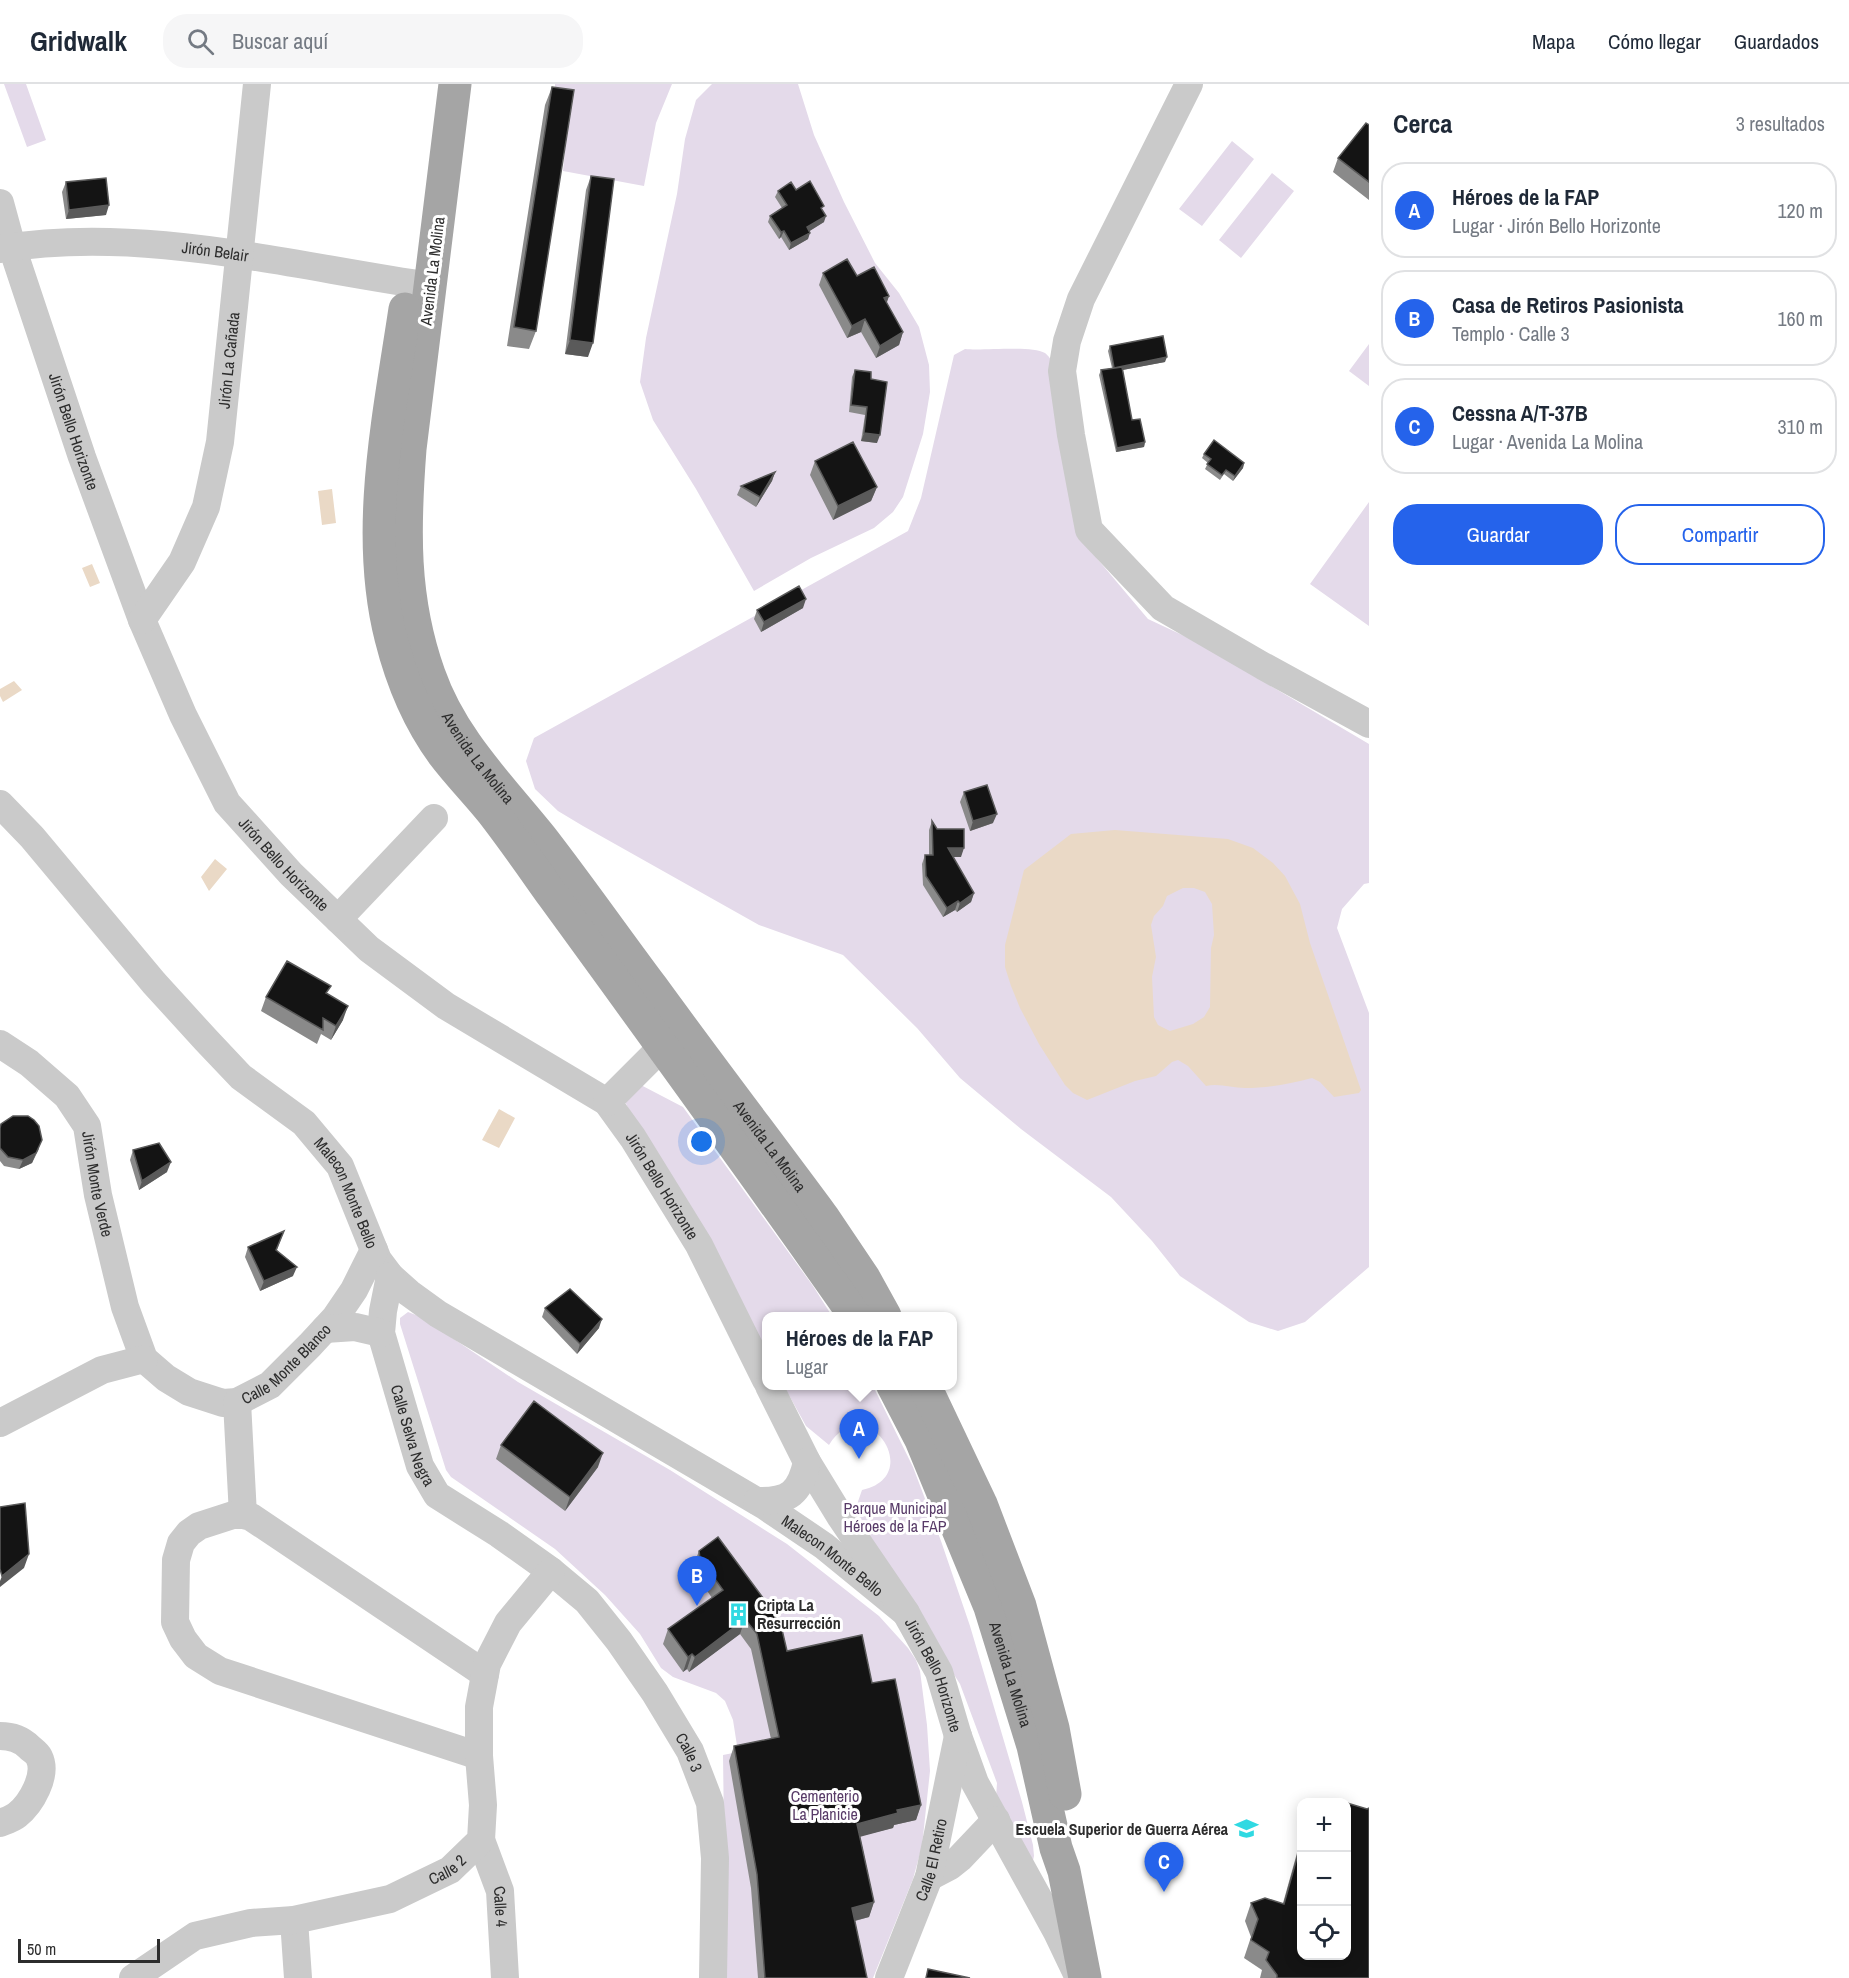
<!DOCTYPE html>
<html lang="es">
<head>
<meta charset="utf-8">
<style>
	:root { --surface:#fff; --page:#f6f6f7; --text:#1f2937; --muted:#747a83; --line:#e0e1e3; --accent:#2563eb }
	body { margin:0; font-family:"Archivo Narrow",sans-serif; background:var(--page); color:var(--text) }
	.controls { position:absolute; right:18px; bottom:18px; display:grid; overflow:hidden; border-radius:12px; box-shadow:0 3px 15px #0003 }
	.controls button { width:54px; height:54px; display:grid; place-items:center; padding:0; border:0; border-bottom:2px solid var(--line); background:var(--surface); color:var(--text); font:30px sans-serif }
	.scale { position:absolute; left:18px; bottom:15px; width:142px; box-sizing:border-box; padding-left:6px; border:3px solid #2d2d2d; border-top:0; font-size:16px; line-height:21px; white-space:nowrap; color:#2d2d2d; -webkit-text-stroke:4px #fff; paint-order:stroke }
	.you { position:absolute; left:702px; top:1058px; width:21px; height:21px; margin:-15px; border:4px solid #fff; border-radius:50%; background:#1a73e8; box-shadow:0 0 0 9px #1a73e833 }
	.badge { display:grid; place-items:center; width:39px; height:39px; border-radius:50%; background:var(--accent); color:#fff; font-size:20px; font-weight:700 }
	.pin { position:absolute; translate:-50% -50px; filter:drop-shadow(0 2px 3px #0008) }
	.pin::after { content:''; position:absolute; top:32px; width:21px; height:18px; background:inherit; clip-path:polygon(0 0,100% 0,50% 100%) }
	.popup { position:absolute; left:762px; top:1228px; width:195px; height:78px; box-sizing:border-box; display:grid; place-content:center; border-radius:12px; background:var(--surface); filter:drop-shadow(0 2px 4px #0005); font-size:20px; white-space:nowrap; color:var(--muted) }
	.popup b { font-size:22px; color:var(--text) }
	.popup::after { content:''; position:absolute; left:50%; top:100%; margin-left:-12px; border:12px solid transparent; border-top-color:var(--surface) }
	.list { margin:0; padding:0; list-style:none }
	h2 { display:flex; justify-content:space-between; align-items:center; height:78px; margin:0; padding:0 24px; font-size:26px }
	h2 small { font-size:20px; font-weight:400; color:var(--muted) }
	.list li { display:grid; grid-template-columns:39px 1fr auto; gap:18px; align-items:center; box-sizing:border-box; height:96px; margin:0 12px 12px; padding:0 12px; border:2px solid var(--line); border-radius:24px }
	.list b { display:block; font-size:22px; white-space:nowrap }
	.list p { margin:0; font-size:20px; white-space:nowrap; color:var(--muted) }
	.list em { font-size:20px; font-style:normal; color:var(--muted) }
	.actions { display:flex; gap:12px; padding:18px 24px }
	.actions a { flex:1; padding:14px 0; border:2px solid var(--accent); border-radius:24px; text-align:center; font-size:21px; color:var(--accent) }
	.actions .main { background:var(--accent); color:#fff }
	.icon { flex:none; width:33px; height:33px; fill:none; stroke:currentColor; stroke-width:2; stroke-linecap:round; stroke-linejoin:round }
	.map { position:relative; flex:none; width:1369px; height:1894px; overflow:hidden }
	header { display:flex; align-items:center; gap:36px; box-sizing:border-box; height:84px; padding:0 30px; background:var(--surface); border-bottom:2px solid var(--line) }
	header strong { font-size:28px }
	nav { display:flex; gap:33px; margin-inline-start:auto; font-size:21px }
	.search { width:420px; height:54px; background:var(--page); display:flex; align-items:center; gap:15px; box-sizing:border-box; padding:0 21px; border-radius:24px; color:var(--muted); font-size:22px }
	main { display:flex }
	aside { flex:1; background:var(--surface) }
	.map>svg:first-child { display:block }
	.green { fill:#e4daea }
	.water { fill:#ead9c6; fill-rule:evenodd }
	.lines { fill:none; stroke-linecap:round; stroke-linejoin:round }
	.minor { stroke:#cacaca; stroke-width:28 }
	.major { stroke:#a5a5a5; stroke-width:33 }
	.wall { fill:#8a8a8a }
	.shaded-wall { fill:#5a5a5a }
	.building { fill:#141414; stroke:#5a5a5a; stroke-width:1.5 }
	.labels { text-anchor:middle; stroke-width:6; stroke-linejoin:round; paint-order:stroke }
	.street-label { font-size:16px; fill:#2d2d2d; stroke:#fff }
	.park-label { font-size:16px; fill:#583b68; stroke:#fff }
	.poi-label { font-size:16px; font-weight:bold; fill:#2d2d2d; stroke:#fff; text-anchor:start }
</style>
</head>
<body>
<header>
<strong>Gridwalk</strong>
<div class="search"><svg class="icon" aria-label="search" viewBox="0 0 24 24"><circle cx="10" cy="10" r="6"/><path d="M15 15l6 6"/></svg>Buscar aquí</div>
<nav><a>Mapa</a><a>Cómo llegar</a><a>Guardados</a></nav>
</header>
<main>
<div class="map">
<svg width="1369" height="1894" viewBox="0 0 1369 1894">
	<rect width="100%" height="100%" fill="#fff"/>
	<!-- green -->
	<path class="green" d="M4,0H26L46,56L27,63Z
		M555,0H672L656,39L644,102L563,87L569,21L555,8Z
		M712,0H798L814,51L844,118L875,179L899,209L919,243L929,281L930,308L923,350L903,413L893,428L874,444L811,474L754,507L696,405L653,336L640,298L646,254L677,110L685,55L696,16Z
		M1232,57L1254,75L1202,142L1179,125Z
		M1272,89L1294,107L1241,174L1219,156Z
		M1369,260V302L1349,287Z
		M965,265C984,267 1031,261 1045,269C1048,271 1052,277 1054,280L1089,465L1148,535L1195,557L1369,660V799L1364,800L1342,825L1337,844L1369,929V1183L1305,1238L1278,1247L1249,1238L1180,1192L1152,1157L1111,1113L1021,1045L960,994L917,944L843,871L759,841L583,742L558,727L535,705L526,677L534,654L908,447L921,414L954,271Z
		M1369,418V542L1310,500Z
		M637,999L683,1023L813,1202L832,1232H766V1268L628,1024L623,1013Z
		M408,1228L421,1233L518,1298L670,1386L787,1460L879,1532L908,1564L916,1576L920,1587L927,1641L930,1687L922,1762L913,1795L873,1894H726L723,1671L738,1668L733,1636L725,1617L716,1609L673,1593L661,1584L640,1550L605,1511L555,1465L451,1393L446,1386L400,1240V1234Z
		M784,1302H873L913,1383L941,1457L970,1542L1022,1718L1033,1761L1034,1772L1032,1781L996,1714L997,1699L960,1600L853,1432L862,1406C927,1392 865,1303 829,1361L806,1342Z"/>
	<!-- water -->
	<path class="water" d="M332,405L336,439L322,441L318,407Z
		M92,480L100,499L90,503L82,484Z
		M14,597L22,606L3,618L0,612V605Z
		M1115,746L1228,755L1253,764L1273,779L1285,792L1300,820L1310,859L1361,1006L1359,1009L1334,1013L1320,998L1312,994C1289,1000 1269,1004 1245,1004C1232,1004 1219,999 1206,1002L1188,982L1178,976L1172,978L1156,992L1135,997L1087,1016L1073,1009L1065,1001L1039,960L1020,924L1011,902L1005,883V861L1024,786L1071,750ZM1183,804H1194L1205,808L1212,820L1214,851L1211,864L1210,923L1204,933L1193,940L1170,947L1158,941L1154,933L1152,893L1156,873L1151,841L1154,832L1163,822L1167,812Z
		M215,775L227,785L209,807L201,793Z
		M499,1025L515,1034L499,1064L482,1056Z"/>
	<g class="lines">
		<!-- minor -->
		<g class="minor">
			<path d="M1189,0L1081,215L1067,257L1062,287L1071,351L1089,446L1163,524L1263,582L1369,640"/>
			<path id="s1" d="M0,119L12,163L82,373L142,536L183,631L227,719L291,790L369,865L446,922L607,1018L633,1054L699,1161L766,1296"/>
			<path id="s2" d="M0,165C140,141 291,182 430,202"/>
			<path id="s3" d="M142,536L182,478L206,423L220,358L257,0"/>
			<path id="s4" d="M0,720L32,753L154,899L206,956L241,993L304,1039L340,1082L378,1176L390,1192L409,1209L438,1230L765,1422L824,1462L906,1529"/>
			<path d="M338,835L434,734"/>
			<path id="s5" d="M0,960L29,979L67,1012L87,1042L98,1111L125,1223L144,1275L166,1294L189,1308L223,1319L237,1318L270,1301L310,1261L335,1234L354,1206L374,1166"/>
			<path d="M607,1018L659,966L682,951"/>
			<path id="s6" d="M390,1192L383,1227L381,1249L420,1382L437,1411L499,1450L551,1487L587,1517L619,1557L655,1609L690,1667L710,1719L715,1774L713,1894"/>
			<path d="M325,1245L355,1243L381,1249"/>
			<path id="s7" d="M769,1302L807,1378L840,1432L906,1529L939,1588L958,1652L975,1699L1057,1848L1078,1892"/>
			<path d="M237,1318L243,1431"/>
			<path d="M0,1339L102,1286L144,1275"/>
			<path d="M757,1417C789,1418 800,1409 807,1378"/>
			<path d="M0,1652C12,1652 21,1655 29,1663C32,1666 37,1669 39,1673C48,1691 31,1720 17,1731C12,1735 5,1737 0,1739"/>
			<path d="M479,1672L220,1587L196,1572L183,1555L175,1538L176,1476L181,1459L189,1449L199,1442L233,1431H243L251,1433L485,1590"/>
			<path id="s8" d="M481,1756L500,1807L505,1894"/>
			<path d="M929,1793L950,1782L960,1774L996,1736"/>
			<path d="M294,1836L298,1894"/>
			<path id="s9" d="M133,1894L195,1852L251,1839L294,1836L390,1815L450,1786L481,1756L483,1721L479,1672V1623L487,1580L508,1539L551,1487"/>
			<path id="s10" d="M889,1894L929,1793L958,1652"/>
		</g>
		<!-- major -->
		<g class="major">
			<path id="s11" d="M455,0L410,365C404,444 402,514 429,590C452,656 501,703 544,757C581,805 616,855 652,903C708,980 766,1056 823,1133L864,1194L885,1232"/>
			<path d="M405,225C389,332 364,448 391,554C401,594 418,636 443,670C458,690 476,708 492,728C513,755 533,784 553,812C655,952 756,1091 855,1232"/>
			<path id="s12" d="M893,1302L921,1356L990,1523L1033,1662L1056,1764L1064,1787L1085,1894"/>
			<path d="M925,1302L981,1420L1020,1522L1053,1644L1065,1710"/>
		</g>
	</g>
	<!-- wall -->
	<path class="wall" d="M552,3L536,247L529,265L507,262L545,21Z
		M1369,41V116L1333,88L1338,74Z
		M591,92L588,273L565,270L586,106Z
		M66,98L106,131L66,135L62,108Z
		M796,106L823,127L824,138L809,147L808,155L789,166L781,153L779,155L768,138L770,132L782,124L775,113L778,107Z
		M823,189L857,192L889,212L886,219L903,248L899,261L876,274L861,248L847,254L819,201Z
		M1110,262L1165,278L1122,286L1132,336L1145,358L1144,363L1116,368L1099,291L1101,286L1112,284L1108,267Z
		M855,286L871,295L877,359L861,357L865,331L849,328L852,293Z
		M1204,370L1244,379L1243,384L1233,397L1224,390L1220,396L1205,385L1208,379L1202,374Z
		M815,377L877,403L871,417L833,436L810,391Z
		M775,388L772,397L756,423L737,411L741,402Z
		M803,524L761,548L754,535L757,526Z
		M964,708L993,739L970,747L960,718Z
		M932,737L937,745L961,773H953L974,809L971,818L957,828L955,826L943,833L923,801L922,780L925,771H929V746Z
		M328,910L343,936L331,956L321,950L317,960L261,927L266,913Z
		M0,1043L39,1065L32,1079L19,1085L4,1082L0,1077Z
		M133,1066L167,1088L139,1106L130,1076Z
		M284,1147L277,1166L293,1192L260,1207L245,1173L248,1163Z
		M545,1224L599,1244L577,1270L542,1233Z
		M501,1361L598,1383L565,1427L496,1375Z
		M699,1467L787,1567L872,1599L921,1721L916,1736L894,1741L893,1744L860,1752L874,1818L869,1833L855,1837L867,1894H758L751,1804L729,1677L734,1662L771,1655L751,1565L740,1550L689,1588L687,1585L683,1588L663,1560L668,1545L712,1514L695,1489L693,1482Z
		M1302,1751V1872L1369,1894H1260L1262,1886L1244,1874L1251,1853L1245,1837L1251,1819H1283Z"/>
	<!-- shaded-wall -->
	<path class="shaded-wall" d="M109,121L106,131L66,135L69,126Z
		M826,132L824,138L805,150L807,143Z
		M784,147L781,153L779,155L781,148Z
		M810,149L808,155L789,166L791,159Z
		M889,212L885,224L884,214Z
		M865,235L861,248L847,254L852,242Z
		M903,248L899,261L876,274L880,262Z
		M570,256L593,259L588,273L565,270Z
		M1167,273L1165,278L1112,288L1114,284Z
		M864,349L880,351L877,359L861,357Z
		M1145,358L1144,363L1116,368L1117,364Z
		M1244,379L1243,384L1233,397L1235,392Z
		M775,388L772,397L756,423L760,413Z
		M877,403L871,417L833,436L838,422Z
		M806,515L803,524L761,548L764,538Z
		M997,730L993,739L970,747L973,737Z
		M948,764H964L961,773H945Z
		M974,809L971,818L957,828L960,819Z
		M958,817L955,826L943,833L947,824Z
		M348,922L343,936L331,956L336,942Z
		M42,1056L32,1079L19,1085L23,1076Z
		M171,1078L167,1088L139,1106L142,1097Z
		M297,1183L293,1192L260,1207L264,1197Z
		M602,1235L599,1244L577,1270L580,1260Z
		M603,1369L598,1383L565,1427L570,1413Z
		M29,1470L24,1484L0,1503V1497L2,1492Z
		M745,1535L740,1550L689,1588L695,1573Z
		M692,1570L687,1585L683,1588L688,1573Z
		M921,1721L916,1736L894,1741L893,1744L852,1755L857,1740L897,1726Z
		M874,1818L869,1833L846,1839L852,1824Z"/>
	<!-- building -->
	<path class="building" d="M552,3L574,6L536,247L514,243Z
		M1366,39L1369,41V98L1338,74Z
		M591,92L614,95L593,259L570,256Z
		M106,94L109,121L69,126L66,98Z
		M810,97L824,122L821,124L826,132L807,143L810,149L791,159L784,147L781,148L770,132L787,121L778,107L791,98L796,106Z
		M847,175L857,192L874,183L889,212L884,214L903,248L880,262L865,235L852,242L823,189Z
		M1163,252L1167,273L1114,284L1110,262Z
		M1122,283L1132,336L1140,335L1145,358L1117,364L1101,286Z
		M855,286L871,288V295L887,298L880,351L864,349L867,323L851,321Z
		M1214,356L1244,379L1235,392L1226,386L1222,391L1207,380L1211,375L1204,370Z
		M853,358L877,403L838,422L815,377Z
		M775,388L760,413L741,402Z
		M799,502L806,515L764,538L757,526Z
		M987,701L997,730L973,737L964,708Z
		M932,737L937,745H964V764H948L974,809L960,819L958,817L947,824L926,792L925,771H933Z
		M287,877L331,902L326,909L348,922L336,942L323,934V946L266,913Z
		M13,1032H28L34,1036L39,1042L42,1056L36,1069L23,1076L8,1073L0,1064V1044L1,1040Z
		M159,1059L171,1078L142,1097L133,1066Z
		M284,1147L276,1166L297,1183L264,1197L248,1163Z
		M570,1205L602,1235L580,1260L545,1224Z
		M534,1317L603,1369L570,1413L501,1361Z
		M25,1419L29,1470L2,1492L0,1485V1423Z
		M718,1453L780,1537L787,1567L862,1551L872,1599L895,1595L921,1721L897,1726L898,1729L857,1740L874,1818L852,1824L867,1894H765L757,1790L734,1662L779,1653L757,1550L745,1535L695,1573L692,1570L688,1573L668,1545L723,1506L700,1474L699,1467Z
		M1347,1719L1367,1725L1369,1724V1894H1277V1891L1266,1876L1269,1868L1251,1856L1258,1835L1251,1819L1265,1814L1284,1820L1302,1756V1872H1347Z
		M928,1885L970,1894H926Z"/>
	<!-- icons -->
	<defs>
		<symbol id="building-bare" viewBox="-9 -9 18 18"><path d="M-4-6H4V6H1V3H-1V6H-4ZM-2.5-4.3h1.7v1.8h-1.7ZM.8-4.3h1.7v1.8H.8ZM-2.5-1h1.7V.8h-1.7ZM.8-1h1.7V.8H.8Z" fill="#30d9e2" stroke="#fff" stroke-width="2.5" paint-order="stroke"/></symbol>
		<symbol id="university-bare" viewBox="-9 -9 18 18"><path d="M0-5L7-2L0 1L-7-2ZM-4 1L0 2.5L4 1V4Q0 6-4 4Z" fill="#30d9e2" stroke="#fff" stroke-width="2.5" paint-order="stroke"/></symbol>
	</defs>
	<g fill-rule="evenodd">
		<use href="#building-bare" x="722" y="1514" width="33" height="33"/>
		<use href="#university-bare" x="1230" y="1728" width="33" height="33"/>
	</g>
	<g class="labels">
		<!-- street labels -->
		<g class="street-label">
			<text dy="6" stroke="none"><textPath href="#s2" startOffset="216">Jirón Belair</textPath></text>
			<text transform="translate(432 187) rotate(-83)" y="6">Avenida La Molina</text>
			<text dy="6" stroke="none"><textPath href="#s3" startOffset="279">Jirón La Cañada</textPath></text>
			<text dy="6" stroke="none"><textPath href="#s1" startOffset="240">Jirón Bello Horizonte</textPath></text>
			<text dy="6" stroke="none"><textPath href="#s11" startOffset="693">Avenida La Molina</textPath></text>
			<text dy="6" stroke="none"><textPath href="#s1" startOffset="726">Jirón Bello Horizonte</textPath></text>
			<text dy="6" stroke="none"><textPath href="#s11" startOffset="1179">Avenida La Molina</textPath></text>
			<text dy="6" stroke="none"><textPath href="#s5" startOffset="180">Jirón Monte Verde</textPath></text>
			<text dy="6" stroke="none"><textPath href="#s1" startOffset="1230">Jirón Bello Horizonte</textPath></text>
			<text dy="6" stroke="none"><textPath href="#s4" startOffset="525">Malecon Monte Bello</textPath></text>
			<text dy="6" stroke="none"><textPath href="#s5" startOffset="530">Calle Monte Blanco</textPath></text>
			<text dy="6" stroke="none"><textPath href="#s6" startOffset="165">Calle Selva Negra</textPath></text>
			<text dy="6" stroke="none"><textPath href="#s4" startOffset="1144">Malecon Monte Bello</textPath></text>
			<text dy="6" stroke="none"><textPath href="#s12" startOffset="312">Avenida La Molina</textPath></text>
			<text dy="6" stroke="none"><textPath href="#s7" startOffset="334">Jirón Bello Horizonte</textPath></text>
			<text dy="6" stroke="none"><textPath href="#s6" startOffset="597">Calle 3</textPath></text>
			<text dy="6" stroke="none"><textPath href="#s10" startOffset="126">Calle El Retiro</textPath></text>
			<text dy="6" stroke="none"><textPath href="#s9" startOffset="338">Calle 2</textPath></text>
			<text dy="6" stroke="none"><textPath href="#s8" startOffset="70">Calle 4</textPath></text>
		</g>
		<!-- park labels -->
		<g class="park-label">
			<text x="895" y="1430">Parque Municipal<tspan x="895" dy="18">Héroes de la FAP</tspan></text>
			<text x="825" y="1718">Cementerio<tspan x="825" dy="18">La Planicie</tspan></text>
		</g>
		<!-- poi labels -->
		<g class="poi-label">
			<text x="757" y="1527">Cripta La<tspan x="757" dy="18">Resurrección</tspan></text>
			<text x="1228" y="1751" text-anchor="end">Escuela Superior de Guerra Aérea</text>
		</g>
	</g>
</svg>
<div class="controls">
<button>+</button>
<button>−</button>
<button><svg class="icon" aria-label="locate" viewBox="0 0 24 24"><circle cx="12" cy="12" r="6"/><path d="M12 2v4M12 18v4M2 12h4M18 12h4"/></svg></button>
</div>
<div class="scale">50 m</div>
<div class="you"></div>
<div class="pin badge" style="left:859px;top:1375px">A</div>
<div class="popup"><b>Héroes de la FAP</b>Lugar</div>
<div class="pin badge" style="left:697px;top:1522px">B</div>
<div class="pin badge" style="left:1164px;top:1808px">C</div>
</div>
<aside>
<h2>Cerca<small>3 resultados</small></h2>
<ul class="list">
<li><span class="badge">A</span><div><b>Héroes de la FAP</b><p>Lugar · Jirón Bello Horizonte</p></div><em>120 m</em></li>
<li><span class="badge">B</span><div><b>Casa de Retiros Pasionista</b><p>Templo · Calle 3</p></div><em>160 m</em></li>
<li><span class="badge">C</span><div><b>Cessna A/T-37B</b><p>Lugar · Avenida La Molina</p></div><em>310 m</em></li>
</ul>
<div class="actions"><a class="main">Guardar</a><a>Compartir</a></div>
</aside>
</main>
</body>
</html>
